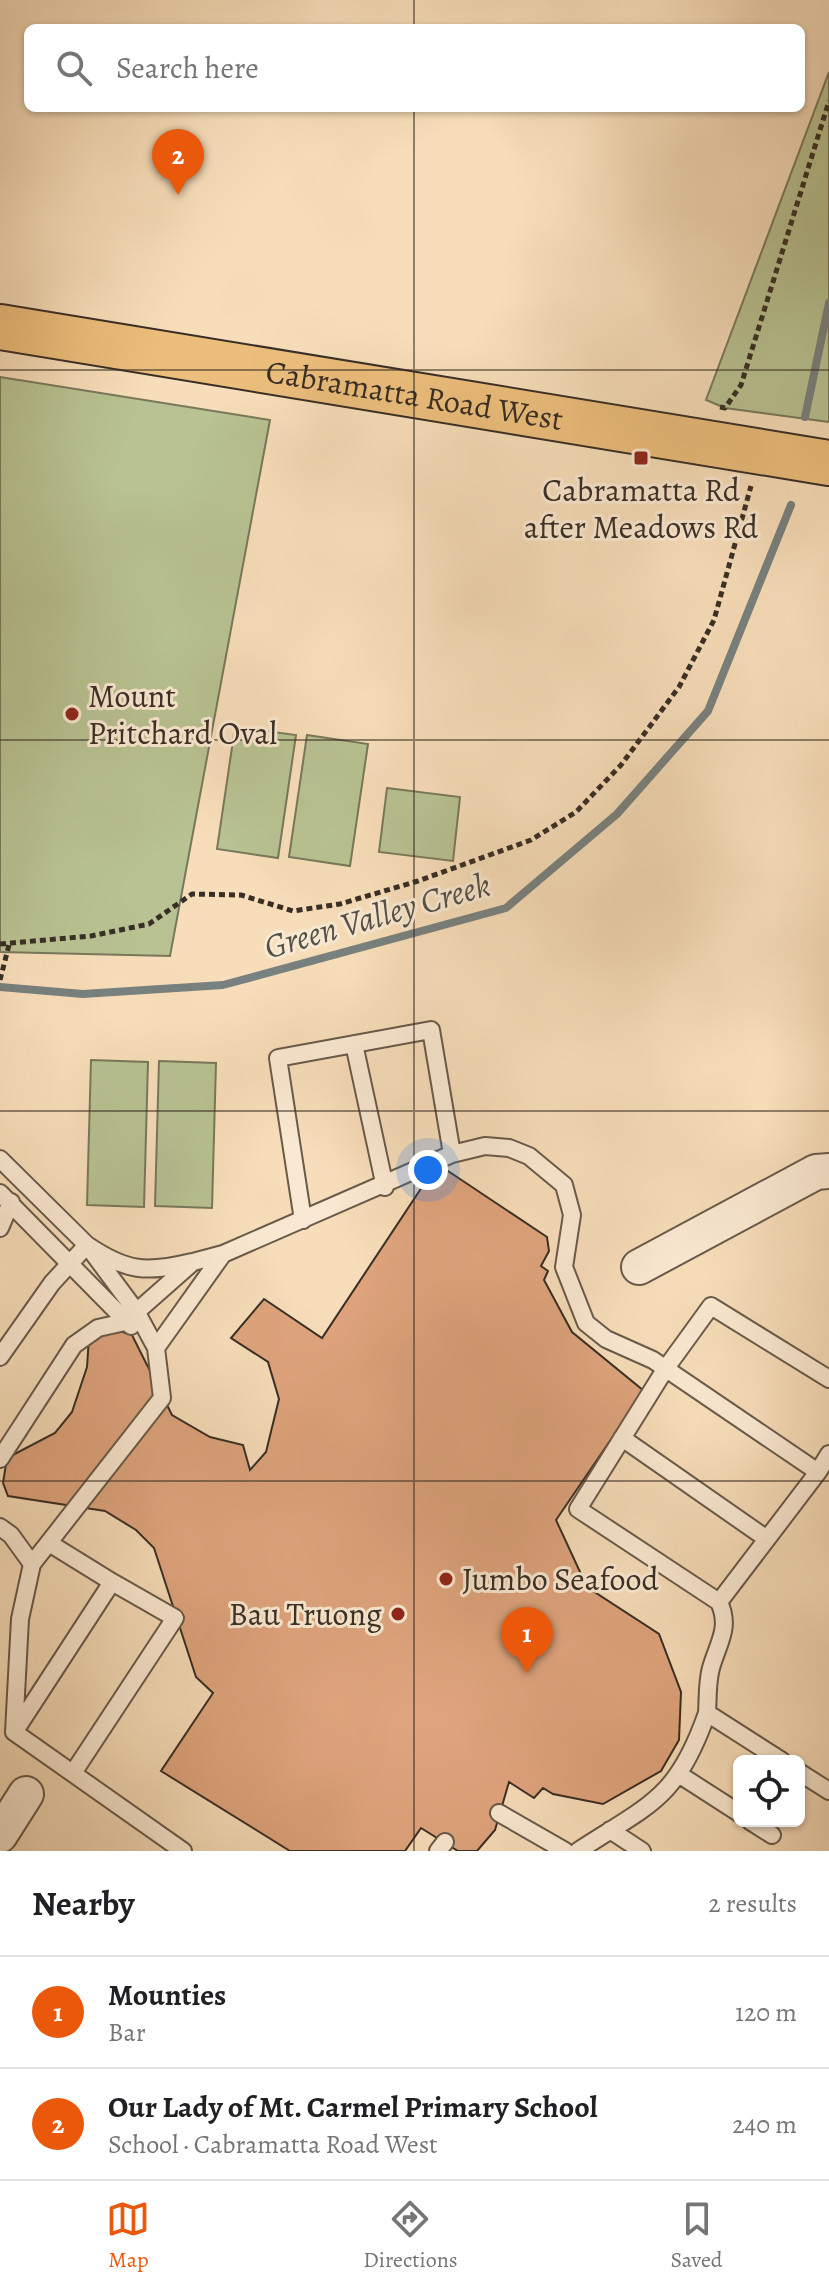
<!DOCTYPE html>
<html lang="en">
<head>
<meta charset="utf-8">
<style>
	:root { --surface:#fff; --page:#f2f2f2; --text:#202124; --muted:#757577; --line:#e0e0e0; --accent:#ea580c }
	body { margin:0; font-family:Alegreya,serif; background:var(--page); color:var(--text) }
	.controls { position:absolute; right:24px; bottom:24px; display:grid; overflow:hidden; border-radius:12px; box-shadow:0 2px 6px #0004 }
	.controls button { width:72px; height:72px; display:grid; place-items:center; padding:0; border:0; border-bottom:2px solid var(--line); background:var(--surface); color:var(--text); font:40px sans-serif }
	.you { position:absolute; left:428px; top:1170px; width:28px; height:28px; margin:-20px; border:6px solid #fff; border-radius:50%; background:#1a73e8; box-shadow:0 0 0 12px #1a73e833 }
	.badge { display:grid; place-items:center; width:52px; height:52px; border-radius:50%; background:var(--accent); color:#fff; font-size:26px; font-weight:700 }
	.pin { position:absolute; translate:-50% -66px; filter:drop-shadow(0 2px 4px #0008) }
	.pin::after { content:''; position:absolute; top:42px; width:28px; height:24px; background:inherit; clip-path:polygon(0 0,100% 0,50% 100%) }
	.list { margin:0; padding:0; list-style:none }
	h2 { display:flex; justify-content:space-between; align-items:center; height:104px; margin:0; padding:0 32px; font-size:34px }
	h2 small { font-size:26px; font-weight:400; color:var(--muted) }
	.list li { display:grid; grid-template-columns:52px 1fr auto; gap:24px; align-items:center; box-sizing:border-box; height:112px; padding:0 32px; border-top:2px solid var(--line) }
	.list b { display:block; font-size:30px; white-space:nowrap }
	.list p { margin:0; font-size:26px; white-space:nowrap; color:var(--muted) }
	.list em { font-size:26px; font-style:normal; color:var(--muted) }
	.icon { flex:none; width:44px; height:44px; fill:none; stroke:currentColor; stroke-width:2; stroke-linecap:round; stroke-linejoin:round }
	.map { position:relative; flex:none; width:829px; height:1851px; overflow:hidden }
	.search { position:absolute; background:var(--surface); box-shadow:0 2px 6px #0004; left:24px; right:24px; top:24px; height:88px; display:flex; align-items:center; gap:20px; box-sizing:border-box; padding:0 28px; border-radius:12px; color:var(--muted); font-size:30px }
	.sheet { height:328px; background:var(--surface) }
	nav { display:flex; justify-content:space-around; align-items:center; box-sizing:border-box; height:112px; border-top:2px solid var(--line); background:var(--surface); font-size:22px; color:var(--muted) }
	nav a { display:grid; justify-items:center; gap:4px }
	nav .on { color:var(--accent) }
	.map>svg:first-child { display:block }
	.green { fill:#b8c292; stroke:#78785c; stroke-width:2 }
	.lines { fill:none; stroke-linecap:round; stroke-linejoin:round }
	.stream { stroke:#78817f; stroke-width:8 }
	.building { fill:#dfa47d; stroke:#382e25; stroke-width:2 }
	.lane-casing { stroke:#685a4a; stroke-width:20 }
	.street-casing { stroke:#685a4a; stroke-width:38 }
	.primary-casing { stroke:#382e25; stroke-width:48 }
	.path { stroke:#382e25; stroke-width:5; stroke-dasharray:6 4; stroke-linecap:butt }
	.lane { stroke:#fae9d2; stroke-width:16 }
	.street { stroke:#fae9d2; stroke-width:34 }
	.primary { stroke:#ecbe7c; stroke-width:44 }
	.grid { fill:none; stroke:#382e25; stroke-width:2; stroke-opacity:0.55 }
	.poi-dot { fill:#8f2418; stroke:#fae9d2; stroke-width:3 }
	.labels { text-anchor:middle; stroke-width:6; stroke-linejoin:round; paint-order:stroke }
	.street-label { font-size:32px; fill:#382e25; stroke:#fae9d2 }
	.poi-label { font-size:32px; fill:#382e25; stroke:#fae9d2; text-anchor:start }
	.water-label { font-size:34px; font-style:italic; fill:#53504a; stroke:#fae9d2 }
</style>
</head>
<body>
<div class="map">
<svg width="829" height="1851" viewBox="0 0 829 1851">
	<rect width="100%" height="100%" fill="#f7ddb9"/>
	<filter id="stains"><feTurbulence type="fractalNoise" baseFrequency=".0025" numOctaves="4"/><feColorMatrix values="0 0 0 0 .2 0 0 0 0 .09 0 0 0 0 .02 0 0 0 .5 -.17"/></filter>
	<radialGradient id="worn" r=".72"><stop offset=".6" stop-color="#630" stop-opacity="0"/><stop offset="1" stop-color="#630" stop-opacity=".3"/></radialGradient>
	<!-- green -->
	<path class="green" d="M829,72V422L725,408L706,400Z
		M0,377L270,420L170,956L0,952Z
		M235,727L296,735L278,858L217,849Z
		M307,735L368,744L350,866L289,857Z
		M387,788L460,797L453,861L379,852Z
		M91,1060L148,1062L144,1207L87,1205Z
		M159,1061L216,1063L212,1208L155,1206Z"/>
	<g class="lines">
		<!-- stream -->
		<path class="stream" d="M805,417L829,303
			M0,987L83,994L223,985L506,908L617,814L708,711L791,505"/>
	</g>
	<!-- building -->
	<path class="building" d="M448,1171L547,1237L549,1251L541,1266L548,1271L544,1280L572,1332L644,1391L556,1520L587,1587L659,1634L681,1692L679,1740L661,1771L603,1804L553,1794L543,1788L534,1798L509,1782L495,1830L477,1851H458L421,1828L405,1851H290L161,1771L213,1693L196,1677L154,1548L136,1530L105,1511L8,1496L3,1483L7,1458L55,1433L72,1412L87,1367L89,1337L110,1328L132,1335L172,1415L210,1437L243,1445L250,1470L266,1452L279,1399L268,1362L231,1338L264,1299L322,1338L430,1175Z"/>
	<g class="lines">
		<defs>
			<path id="lane" d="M354,1044L385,1187
				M0,1159L87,1245L136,1311L156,1348L162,1398L32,1564
				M0,1193L131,1326
				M303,1220L278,1058L431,1030L452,1154
				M0,1228L11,1202
				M156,1348L223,1254
				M0,1357L52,1283L87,1245C127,1272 146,1273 192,1262
				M622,1438L767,1539
				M0,1459L74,1345L98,1328L125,1322L193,1262L223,1254L452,1154L485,1146L509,1148L529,1156L564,1185L572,1215L564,1267L586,1323L606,1339L653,1360L818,1472L719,1602C731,1628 718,1643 711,1668C707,1682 708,1699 707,1713L782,1761
				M818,1472L829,1454
				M0,1527L11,1535L32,1564L20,1619L14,1732L183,1851
				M719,1602L578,1509L666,1368L711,1306L829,1379
				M15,1731L112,1582L49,1543
				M799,1772L829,1791
				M73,1773L175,1618L112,1582
				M680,1775L739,1813
				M499,1813L565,1851
				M750,1821L772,1835
				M610,1830L642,1851
				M438,1851L445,1842
				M578,1851C650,1804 677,1799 707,1713"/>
			<path id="street" d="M639,1267L816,1172L829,1171
				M0,1835L26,1794"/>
			<g id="primary">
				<path id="s1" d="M0,327L829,463"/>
			</g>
		</defs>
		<!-- lane casing -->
		<use href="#lane" class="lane-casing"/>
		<!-- street casing -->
		<use href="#street" class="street-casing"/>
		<!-- primary casing -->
		<use href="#primary" class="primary-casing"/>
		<!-- path -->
		<path class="path" d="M720,407L725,408L741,385L829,101
			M0,944L91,936L149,924L192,894L241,895L293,911L340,904L418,881L531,840L576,812L621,765L679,687L714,620L751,486
			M0,980L9,945"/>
		<!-- lane -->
		<use href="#lane" class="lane"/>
		<!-- street -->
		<use href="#street" class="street"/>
		<!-- primary -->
		<use href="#primary" class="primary"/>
	</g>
	<!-- grid -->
	<path class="grid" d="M414,0V28M414,108V1851M0,370H829M0,740H829M0,1111H829M0,1481H829"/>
	<!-- markers -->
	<g class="poi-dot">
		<rect x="633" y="450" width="16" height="16" rx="4"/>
		<circle cx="72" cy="714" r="8"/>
		<circle cx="446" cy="1579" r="8"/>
		<circle cx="398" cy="1614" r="8"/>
	</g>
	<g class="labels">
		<!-- street labels -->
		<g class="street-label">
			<text dy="11" stroke="none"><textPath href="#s1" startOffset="420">Cabramatta Road West</textPath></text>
		</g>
		<!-- poi labels -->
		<g class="poi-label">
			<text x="641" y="501" text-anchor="middle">Cabramatta Rd<tspan x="641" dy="37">after Meadows Rd</tspan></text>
			<text x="88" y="707">Mount<tspan x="88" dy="37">Pritchard Oval</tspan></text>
			<text x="462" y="1590">Jumbo Seafood</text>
			<text x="382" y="1625" text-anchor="end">Bau Truong</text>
		</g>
		<!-- water labels -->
		<g class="water-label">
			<text transform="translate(377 915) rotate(-16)" y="12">Green Valley Creek</text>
		</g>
	</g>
	<rect width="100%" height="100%" filter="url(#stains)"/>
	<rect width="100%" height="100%" fill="url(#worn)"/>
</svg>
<div class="controls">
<button><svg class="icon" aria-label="locate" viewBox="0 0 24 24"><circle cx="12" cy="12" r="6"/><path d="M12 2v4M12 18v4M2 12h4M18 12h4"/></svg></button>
</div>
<div class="you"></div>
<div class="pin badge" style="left:527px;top:1673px">1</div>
<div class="pin badge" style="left:178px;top:195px">2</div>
<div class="search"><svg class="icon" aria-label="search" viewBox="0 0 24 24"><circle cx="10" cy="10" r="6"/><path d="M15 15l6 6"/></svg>Search here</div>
</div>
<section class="sheet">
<h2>Nearby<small>2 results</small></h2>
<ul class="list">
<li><span class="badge">1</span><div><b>Mounties</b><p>Bar</p></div><em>120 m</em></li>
<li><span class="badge">2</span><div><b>Our Lady of Mt. Carmel Primary School</b><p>School · Cabramatta Road West</p></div><em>240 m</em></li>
</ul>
</section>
<nav>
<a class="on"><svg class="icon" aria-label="map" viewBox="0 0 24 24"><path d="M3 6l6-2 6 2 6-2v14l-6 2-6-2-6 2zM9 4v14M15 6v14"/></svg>Map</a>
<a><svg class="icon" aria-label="directions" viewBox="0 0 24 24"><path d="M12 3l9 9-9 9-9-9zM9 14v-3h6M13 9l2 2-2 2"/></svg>Directions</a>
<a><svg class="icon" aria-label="saved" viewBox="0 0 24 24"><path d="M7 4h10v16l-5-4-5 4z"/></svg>Saved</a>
</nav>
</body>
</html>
